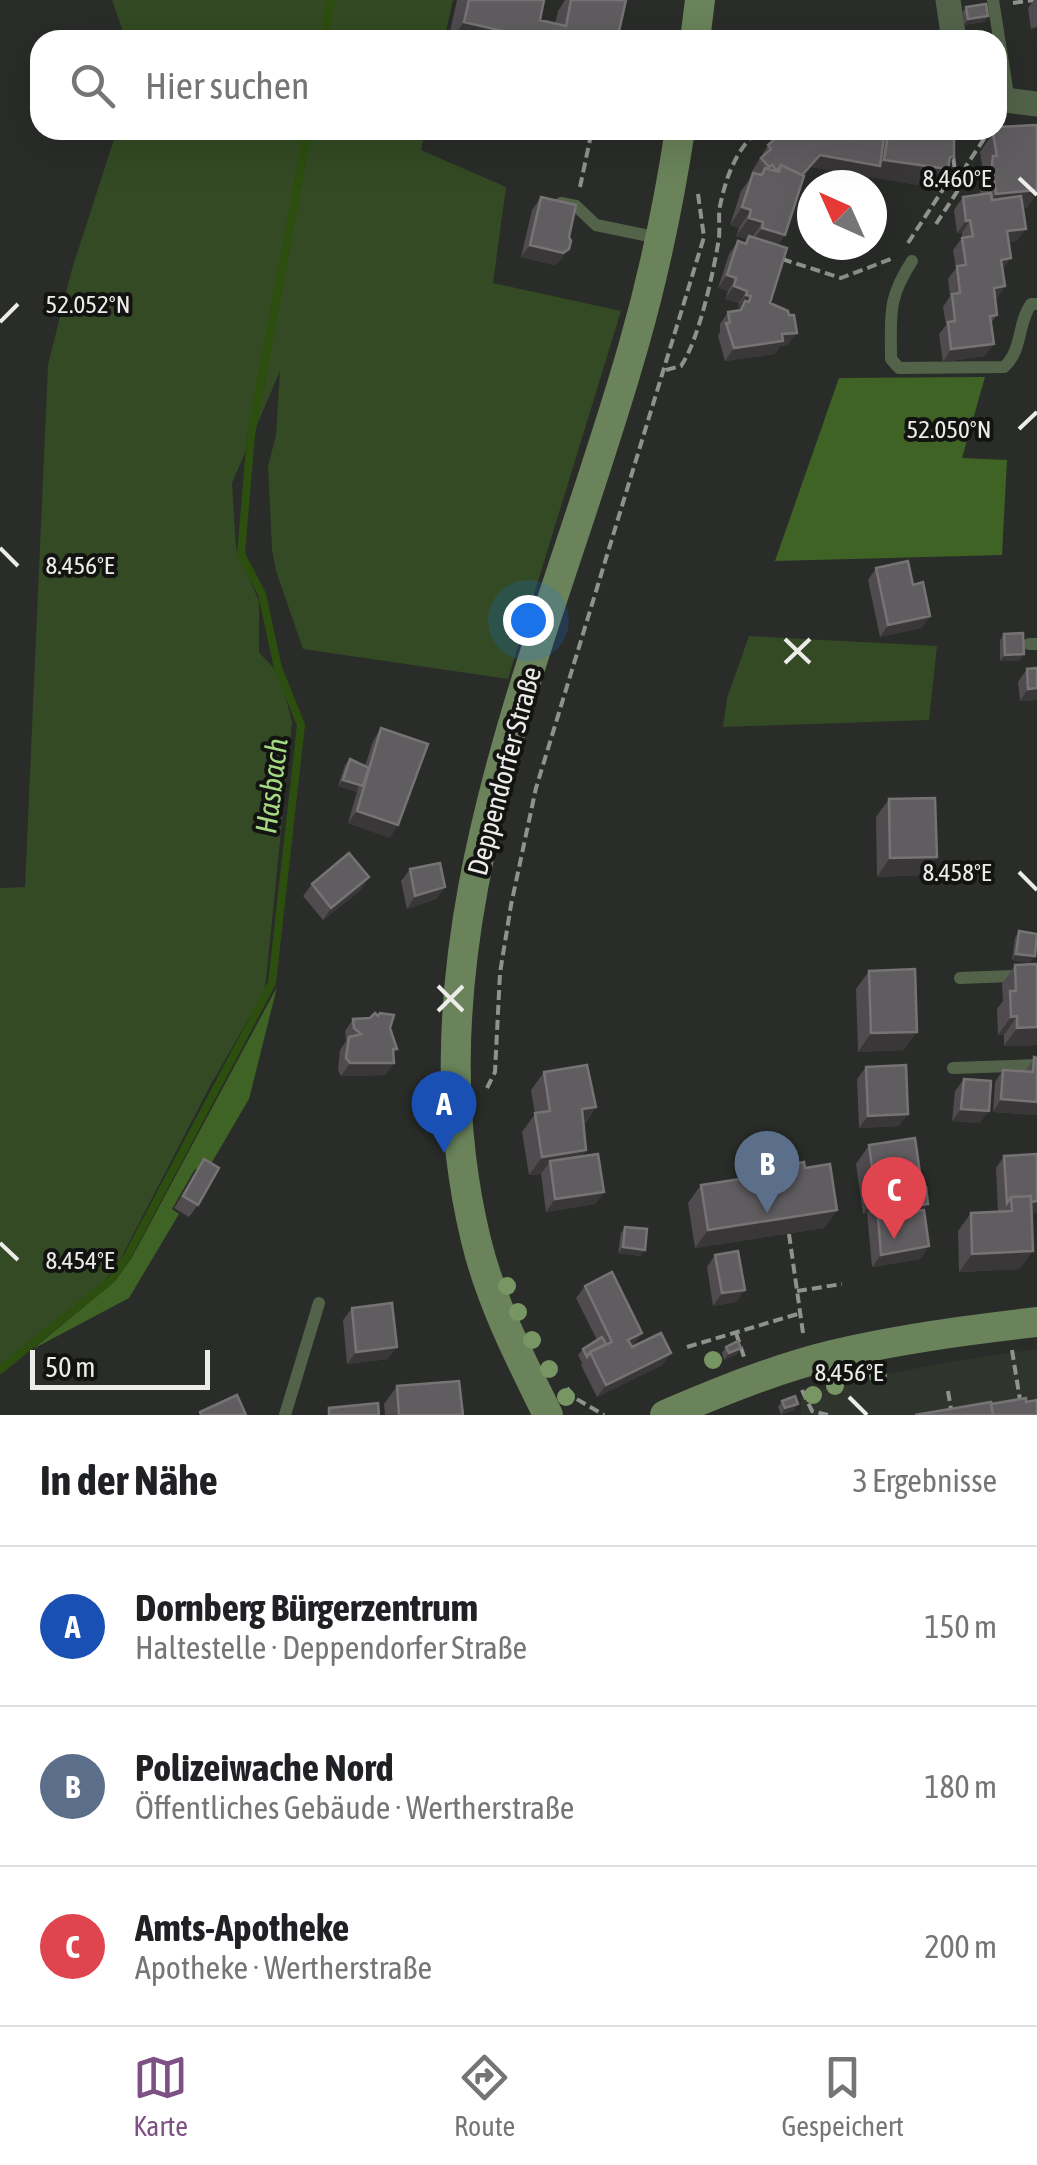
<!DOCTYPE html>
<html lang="de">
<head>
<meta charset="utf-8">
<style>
	:root { --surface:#fff; --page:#f6f6f6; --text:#202124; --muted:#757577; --line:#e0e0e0; --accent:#7d5183 }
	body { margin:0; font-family:"Asap Condensed",sans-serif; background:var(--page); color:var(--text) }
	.compass { position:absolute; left:797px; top:170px; width:90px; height:90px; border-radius:50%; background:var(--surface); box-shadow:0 10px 40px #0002; rotate:315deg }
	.scale { position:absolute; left:30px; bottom:25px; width:180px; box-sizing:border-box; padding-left:10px; border:5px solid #ecedeb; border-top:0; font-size:28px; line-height:35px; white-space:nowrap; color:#ecedeb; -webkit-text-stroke:8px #131412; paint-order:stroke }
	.you { position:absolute; left:528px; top:620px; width:35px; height:35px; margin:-25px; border:8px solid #fff; border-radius:50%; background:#1a73e8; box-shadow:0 0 0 15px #1a73e833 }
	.badge { display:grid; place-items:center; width:65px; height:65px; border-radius:50%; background:var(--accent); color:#fff; font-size:32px; font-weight:700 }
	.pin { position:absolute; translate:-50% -82px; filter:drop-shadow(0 2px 5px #0008) }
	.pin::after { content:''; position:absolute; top:52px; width:35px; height:30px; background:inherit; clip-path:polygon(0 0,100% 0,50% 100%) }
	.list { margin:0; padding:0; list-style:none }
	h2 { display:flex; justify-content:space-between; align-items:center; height:130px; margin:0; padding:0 40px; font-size:42px }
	h2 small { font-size:32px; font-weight:400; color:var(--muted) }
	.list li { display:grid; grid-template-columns:65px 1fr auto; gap:30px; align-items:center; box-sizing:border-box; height:160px; padding:0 40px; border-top:2px solid var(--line) }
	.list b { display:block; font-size:38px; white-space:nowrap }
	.list p { margin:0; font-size:32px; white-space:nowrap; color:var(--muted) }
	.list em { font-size:32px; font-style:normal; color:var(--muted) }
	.icon { flex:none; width:55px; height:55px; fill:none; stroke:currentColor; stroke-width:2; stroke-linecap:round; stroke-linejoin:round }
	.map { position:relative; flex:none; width:1037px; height:1415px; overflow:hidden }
	.search { position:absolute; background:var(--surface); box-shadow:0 10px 40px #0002; left:30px; right:30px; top:30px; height:110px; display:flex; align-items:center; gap:25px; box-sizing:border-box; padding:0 35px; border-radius:30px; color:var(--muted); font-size:38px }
	.sheet { height:610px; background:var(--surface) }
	nav { display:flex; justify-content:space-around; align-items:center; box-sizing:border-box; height:140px; border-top:2px solid var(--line); background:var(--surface); font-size:28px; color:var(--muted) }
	nav a { display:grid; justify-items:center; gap:5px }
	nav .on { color:var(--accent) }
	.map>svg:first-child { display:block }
	.built { fill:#2f352c }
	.green { fill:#334a24 }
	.forest { fill:#3f6325 }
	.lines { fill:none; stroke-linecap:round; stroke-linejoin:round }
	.stream { stroke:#2c4e0e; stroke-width:8 }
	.path { stroke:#90928f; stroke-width:4; stroke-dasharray:10 5; stroke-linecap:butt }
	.lane { stroke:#53634a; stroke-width:12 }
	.street { stroke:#53634a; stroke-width:25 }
	.secondary { stroke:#6a835a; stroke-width:30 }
	.tree { fill:#779664 }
	.wall { fill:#4f4b4f }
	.shaded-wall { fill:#393738 }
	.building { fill:#605d60; stroke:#767375; stroke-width:2.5 }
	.ticks { fill:none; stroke:#ecedeb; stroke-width:4 }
	.labels { text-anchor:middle; stroke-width:8; stroke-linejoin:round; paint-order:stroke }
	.street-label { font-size:28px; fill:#ecedeb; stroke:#131412 }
	.water-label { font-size:30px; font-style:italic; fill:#a5da82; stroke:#131412 }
	.ticks-label { font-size:25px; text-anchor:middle; fill:#ecedeb; stroke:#131412; stroke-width:8; stroke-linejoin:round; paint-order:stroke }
</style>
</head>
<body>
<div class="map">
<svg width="1037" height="1415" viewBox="0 0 1037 1415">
	<rect width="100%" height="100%" fill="#292c28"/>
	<!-- built -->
	<path class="built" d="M1037,1349V1415H801V1397L842,1383L948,1362Z"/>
	<!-- green -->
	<path class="green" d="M112,0H453L444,40H126Z
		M117,130H425L421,150L506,187L493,283L621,311L508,679L303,649L276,571L272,549L268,466L276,435L280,371L232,483L236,548L259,601V652L280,675L292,722L265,990L210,1086L120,1260L103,1283L0,1365V888L25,887L48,365L72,269Z
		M749,636L937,646L929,720L723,727L727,698Z"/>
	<!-- forest -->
	<path class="forest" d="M985,377L962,458L1007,460L1002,555L775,561L839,378Z
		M277,987L249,1099L205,1174L195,1169L172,1209L179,1214L129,1298L33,1349L115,1281L131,1259Z"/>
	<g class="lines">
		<!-- stream -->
		<path class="stream" d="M324,40L331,0
			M0,1370L112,1279L127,1257L272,983L301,725L278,668L262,594L241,554L251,435L308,130"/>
		<!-- path -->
		<path class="path" d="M1013,3L1034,0
			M580,187L592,130
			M936,224L966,178V166L990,130
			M908,243L955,171L953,156
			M782,259L841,278L891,259
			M666,370L681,366C699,340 714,270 719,238C720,227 718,216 720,206C726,177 736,149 759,130
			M487,1088L495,1072L500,973L511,905L536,788L704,237L698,194
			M789,1234L803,1333
			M797,1291L842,1284
			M736,1333L744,1357
			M687,1347L801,1313
			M1012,1350L1020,1400
			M567,1388L575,1398L604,1415
			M802,1390L812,1411L828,1415
			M948,1391L952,1415"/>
		<!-- lane -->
		<path class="lane" d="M993,0L1009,101
			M561,203L576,206L596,225L659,238
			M912,261C887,299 891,315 891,359L899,368L1004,367C1023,350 1017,324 1031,304H1037
			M1029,644H1037
			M960,978L1037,975
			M953,1068L1037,1065
			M285,1415L319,1303"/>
		<!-- street -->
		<path class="street" d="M948,0L954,40
			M997,99L1037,104"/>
		<!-- secondary -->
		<path class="secondary" d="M695,40L700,0
			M548,1415C520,1358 491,1302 476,1240C401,930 552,635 634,344C654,274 669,202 680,130
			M665,1415C719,1392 775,1369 832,1355C899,1339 968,1330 1037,1322"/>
	</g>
	<!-- trees -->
	<g class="tree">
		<circle cx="507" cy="1286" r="9"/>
		<circle cx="518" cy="1312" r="9"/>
		<circle cx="532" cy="1340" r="9"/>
		<circle cx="713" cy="1360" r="9"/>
		<circle cx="549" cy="1369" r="9"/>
		<circle cx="878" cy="1376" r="9"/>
		<circle cx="835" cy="1386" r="9"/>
		<circle cx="813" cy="1395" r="9"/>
		<circle cx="566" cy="1397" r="9"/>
	</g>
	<!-- wall -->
	<path class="wall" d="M457,0H544L540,20L555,24L558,11L565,0H626L617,40H448Z
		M1034,0H1037V27L1031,29L1028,8Z
		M966,7L988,16L984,22L964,25L962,13Z
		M826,130H885L884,140L888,135H892L896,130H954L949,164L936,188L811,167L804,176L785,235L778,245L770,303L788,345L780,346L775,354L725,361L718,336L720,332V324L728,312L738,310L740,308L738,307L739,303L725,299L728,291L718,288L729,254L738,241L744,244L747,239L736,236L739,228L730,225L741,191L754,173L752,171L768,145L825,132Z
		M995,130L1027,208H1023L1017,241L1008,242L1003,270L1005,286L995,299L997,315L991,323L985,356L943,362L939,334L946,325L943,307L950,296L948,279L956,268L953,250L962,238V233H957L954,210L963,197L981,195L979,183L980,175L983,171L980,152Z
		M541,197L560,261L554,265L521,257L532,210Z
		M876,568L913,585L930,616L921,628L880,637L868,580Z
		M1004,634L1024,654L1019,661H1000V640Z
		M1027,669L1037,700L1020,701L1018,682Z
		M381,728L390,838L348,823L357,792L338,786L345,765L350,759L365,766L373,741Z
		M889,799L924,875L877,877L876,817Z
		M410,869L445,887L436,899L407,909L401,881Z
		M312,884L361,890L323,920L303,896Z
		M1019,931L1030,963L1012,960L1015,938Z
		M1015,965L1037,1045L1004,1046V1035H998L997,1009L1003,1001L1002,984Z
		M869,971L904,1050L858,1052L856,989Z
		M353,1019L390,1028L397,1049L393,1054L394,1063L385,1075L341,1076L338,1070L340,1050L346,1041L345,1031Z
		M1034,1057L1037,1115L993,1112L995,1082L1003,1070L1026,1071Z
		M866,1067L899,1126L859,1128L857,1079Z
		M544,1072L596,1107L584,1125L586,1150L582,1156L604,1192L595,1204L546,1212L541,1174L529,1175L522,1132L535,1114L531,1090Z
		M964,1079L980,1123L952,1121L955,1091Z
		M869,1145L924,1210L921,1259L872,1267L867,1213L863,1214L856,1164Z
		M1004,1156L1031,1214L1020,1269L959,1272L958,1231L971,1213L998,1211L996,1168Z
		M204,1159L198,1205L189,1217L174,1208Z
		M784,1166L805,1168L837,1210L824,1228L695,1248L688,1203L701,1185L778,1173Z
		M625,1227L645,1250L640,1256L618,1253L621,1233Z
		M715,1255L745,1290L736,1302L713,1306L707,1267Z
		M585,1286L642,1333L631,1347L671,1353L662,1365L597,1397L581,1365L582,1363L578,1355L583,1349L597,1340L576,1298Z
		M352,1308L388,1359L347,1364L343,1320Z
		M726,1347L737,1354L724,1360L722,1353Z
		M397,1386L463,1415H385L384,1404Z
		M782,1401L794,1410L781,1415L778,1407Z"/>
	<!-- shaded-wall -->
	<path class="shaded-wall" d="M988,16L984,22L964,25L968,19Z
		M464,22L541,40H451Z
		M820,155L880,166L884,160L954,157L946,169H948L936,188L811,167L790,191L770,184Z
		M1037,190V194L1027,208L983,212L996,194Z
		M742,207L751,210L739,228L730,225Z
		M749,218L763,222L750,240L736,236Z
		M970,220L962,233H957L966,221Z
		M762,228L785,235L772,253L749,246Z
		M1026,229L1017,241L998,244L1007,231Z
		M530,245L569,249L560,261L554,265L521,257Z
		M1011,258L1002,271L1001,260Z
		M727,275L736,278L728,291L718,288Z
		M734,286L747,291L739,303L725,299Z
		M1005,286L997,299L985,301L994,288Z
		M746,295L751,296L743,309L745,301L740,308L738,307Z
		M797,333L788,345L780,346L775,354L725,361L734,348L782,334Z
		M994,344L985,356L943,362L951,349Z
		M930,616L921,628L880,637L888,625Z
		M1024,654L1019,661H1000L1005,655Z
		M1037,688V700L1020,701L1028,689Z
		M343,780L359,785L357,792L338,786Z
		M357,811L398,825L390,838L348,823Z
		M937,857L924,875L877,877L890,858Z
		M369,877L361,890L323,920L331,908Z
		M445,887L436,899L407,909L415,896Z
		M1016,954L1035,956L1030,963L1012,960Z
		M1017,1016L1004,1035H998L1011,1017Z
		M1037,1027V1045L1004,1046L1017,1028Z
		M917,1032L904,1050L858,1052L871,1033Z
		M350,1063H394L385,1075L341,1076Z
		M1001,1099L1037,1102V1115L993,1112Z
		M596,1107L583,1125L582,1109Z
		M961,1109L989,1111L980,1123L952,1121Z
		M908,1114L899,1126L859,1128L868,1116Z
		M586,1150L573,1169L550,1161L541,1174L529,1175L542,1157Z
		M604,1192L595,1204L546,1212L555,1199Z
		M880,1195L867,1213L863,1214L876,1196Z
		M1037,1201V1213L1009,1215L1012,1211L1011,1203Z
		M928,1204L915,1222L878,1217L882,1211Z
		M837,1210L824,1228L695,1248L708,1230Z
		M929,1246L921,1259L872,1267L881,1255Z
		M623,1247L645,1250L640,1256L618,1253Z
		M1033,1251L1020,1269L959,1272L972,1254Z
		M745,1290L736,1302L713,1306L722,1293Z
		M642,1333L633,1346L619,1352L628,1340Z
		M397,1347L388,1359L347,1364L356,1352Z
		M741,1348L737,1354L724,1360L729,1353Z
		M671,1353L662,1365L597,1397L606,1385Z
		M798,1404L794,1410L781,1415L785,1408Z"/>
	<!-- building -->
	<path class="building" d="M469,0H544L540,20L566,26L571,0H626L617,40H541L464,22Z
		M986,4L988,16L968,19L966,7Z
		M1037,125V190L996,194L992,165L993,156H997L993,134L995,130H997V127Z
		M785,130H821L832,133V130H885L880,166L820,155L802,175L781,165L777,171L772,165L769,167L761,158L771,149L768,145Z
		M900,130H954V157H950L948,169L884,160L888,135L899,137Z
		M781,165L804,176L785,235L762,228L763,222L749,218L751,210L742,207L753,173L762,175L765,168L779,172Z
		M991,193L992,200L1021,196L1026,229L1007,231L1011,258L1001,260L1005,286L994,288L997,315L990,316L994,344L951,349L948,322L955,321L952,294L960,293L957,266L966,265L962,238L973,236L970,220L966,221L963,197Z
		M541,197L576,205L569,237L571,241L569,249L563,253L530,245Z
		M749,236L787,248L770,303L788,311L789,315H794L797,333L782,334L783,341L734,348L726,323H730L728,312L741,310L745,301L749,302L751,296L746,295L747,291L734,286L736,278L727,275L738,241L746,244Z
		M908,561L913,585L923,582L930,616L888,625L876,568Z
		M1023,633L1024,654L1005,655L1004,634Z
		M1037,668V688L1028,689L1027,669Z
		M381,728L428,744L398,825L357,811Z
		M350,759L369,768L363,786L343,780Z
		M935,798L937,857L890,858L889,799Z
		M349,853L369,877L331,908L312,884Z
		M440,863L445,887L415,896L410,869Z
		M1019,931L1037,934L1035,956L1016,954Z
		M1037,964V1027L1017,1028V1016L1011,1017L1010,991H1016L1015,965Z
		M915,969L917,1032L871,1033L869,971Z
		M375,1013L378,1016L380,1013L394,1015L390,1028L397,1049H393L394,1063H350L346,1058L349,1037L361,1034L354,1028L353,1019L370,1018Z
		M1034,1057L1037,1058V1102L1001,1099L1003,1070L1033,1072Z
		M587,1065L596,1107L582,1109L586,1150L542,1157L535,1113L550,1111L544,1072Z
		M906,1065L908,1114L868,1116L866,1067Z
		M964,1079L991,1081L989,1111L961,1109Z
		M915,1138L922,1187H926L928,1204L882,1211L880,1195L876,1196L869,1145Z
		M598,1154L604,1192L555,1199L550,1161Z
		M1037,1154V1201L1031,1202V1196L1011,1197L1007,1203L1004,1156Z
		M204,1159L219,1168L198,1205L183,1196Z
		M804,1162L805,1168L830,1164L837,1210L708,1230L701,1185L785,1172L784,1166Z
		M1031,1196L1033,1251L972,1254L971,1213L1012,1211L1011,1197Z
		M924,1210L929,1246L881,1255L878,1217Z
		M625,1227L647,1229L645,1250L623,1247Z
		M738,1251L745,1290L722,1293L715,1255Z
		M612,1272L642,1333L628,1340L632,1347L661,1333L671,1353L606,1385L590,1352L612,1342L585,1286Z
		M392,1303L397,1347L356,1352L352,1308Z
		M602,1337L606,1344L590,1352L587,1357L583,1349Z
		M738,1341L741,1348L729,1353L726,1347Z
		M459,1381L463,1415H399L397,1386Z
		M237,1395L246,1415H201L200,1412Z
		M795,1396L798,1404L785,1408L782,1401Z
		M1026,1398V1402L1037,1400V1415H993L991,1404Z
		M991,1402L993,1415H915Z
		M378,1403L379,1415H329V1408Z"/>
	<!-- ticks -->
	<path class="ticks" d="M1019,178L1037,195M0,322L18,304M1019,429L1037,412M0,548L18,566M785,639L810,663M785,663L810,639M1019,872L1037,890M438,986L463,1011M438,1011L463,986M0,1243L18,1260M849,1397L867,1415"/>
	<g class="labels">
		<!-- street labels -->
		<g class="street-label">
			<text transform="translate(504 771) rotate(-75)" y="10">Deppendorfer Straße</text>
		</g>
		<!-- water labels -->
		<g class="water-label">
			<text transform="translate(272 786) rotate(-83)" y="10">Hasbach</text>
		</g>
	</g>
	<g class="ticks-label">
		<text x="957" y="187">8.460°E</text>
		<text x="88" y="313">52.052°N</text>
		<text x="949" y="438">52.050°N</text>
		<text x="80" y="574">8.456°E</text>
		<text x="957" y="881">8.458°E</text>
		<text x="80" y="1269">8.454°E</text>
		<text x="849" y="1381">8.456°E</text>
	</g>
</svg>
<svg class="compass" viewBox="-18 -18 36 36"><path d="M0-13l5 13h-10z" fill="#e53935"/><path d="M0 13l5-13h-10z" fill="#757577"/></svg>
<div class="scale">50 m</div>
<div class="you"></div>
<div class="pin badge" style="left:444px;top:1153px;background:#1a4fb4">A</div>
<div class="pin badge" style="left:767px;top:1213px;background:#5c6f8a">B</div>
<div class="pin badge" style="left:894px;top:1239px;background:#e0444e">C</div>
<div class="search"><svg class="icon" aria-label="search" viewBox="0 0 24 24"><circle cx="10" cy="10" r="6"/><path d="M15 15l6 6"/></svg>Hier suchen</div>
</div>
<section class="sheet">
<h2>In der Nähe<small>3 Ergebnisse</small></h2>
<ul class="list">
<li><span class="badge" style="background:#1a4fb4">A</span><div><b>Dornberg Bürgerzentrum</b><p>Haltestelle · Deppendorfer Straße</p></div><em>150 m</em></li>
<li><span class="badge" style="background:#5c6f8a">B</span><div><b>Polizeiwache Nord</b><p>Öffentliches Gebäude · Wertherstraße</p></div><em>180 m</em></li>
<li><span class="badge" style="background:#e0444e">C</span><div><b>Amts-Apotheke</b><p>Apotheke · Wertherstraße</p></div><em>200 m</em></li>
</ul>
</section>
<nav>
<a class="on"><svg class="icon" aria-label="map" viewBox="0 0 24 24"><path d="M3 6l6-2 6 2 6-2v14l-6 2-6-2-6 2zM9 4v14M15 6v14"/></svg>Karte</a>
<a><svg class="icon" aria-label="directions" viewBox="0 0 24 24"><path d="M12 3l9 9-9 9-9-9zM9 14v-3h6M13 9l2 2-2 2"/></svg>Route</a>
<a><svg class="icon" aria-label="saved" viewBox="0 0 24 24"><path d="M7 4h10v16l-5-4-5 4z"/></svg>Gespeichert</a>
</nav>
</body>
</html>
